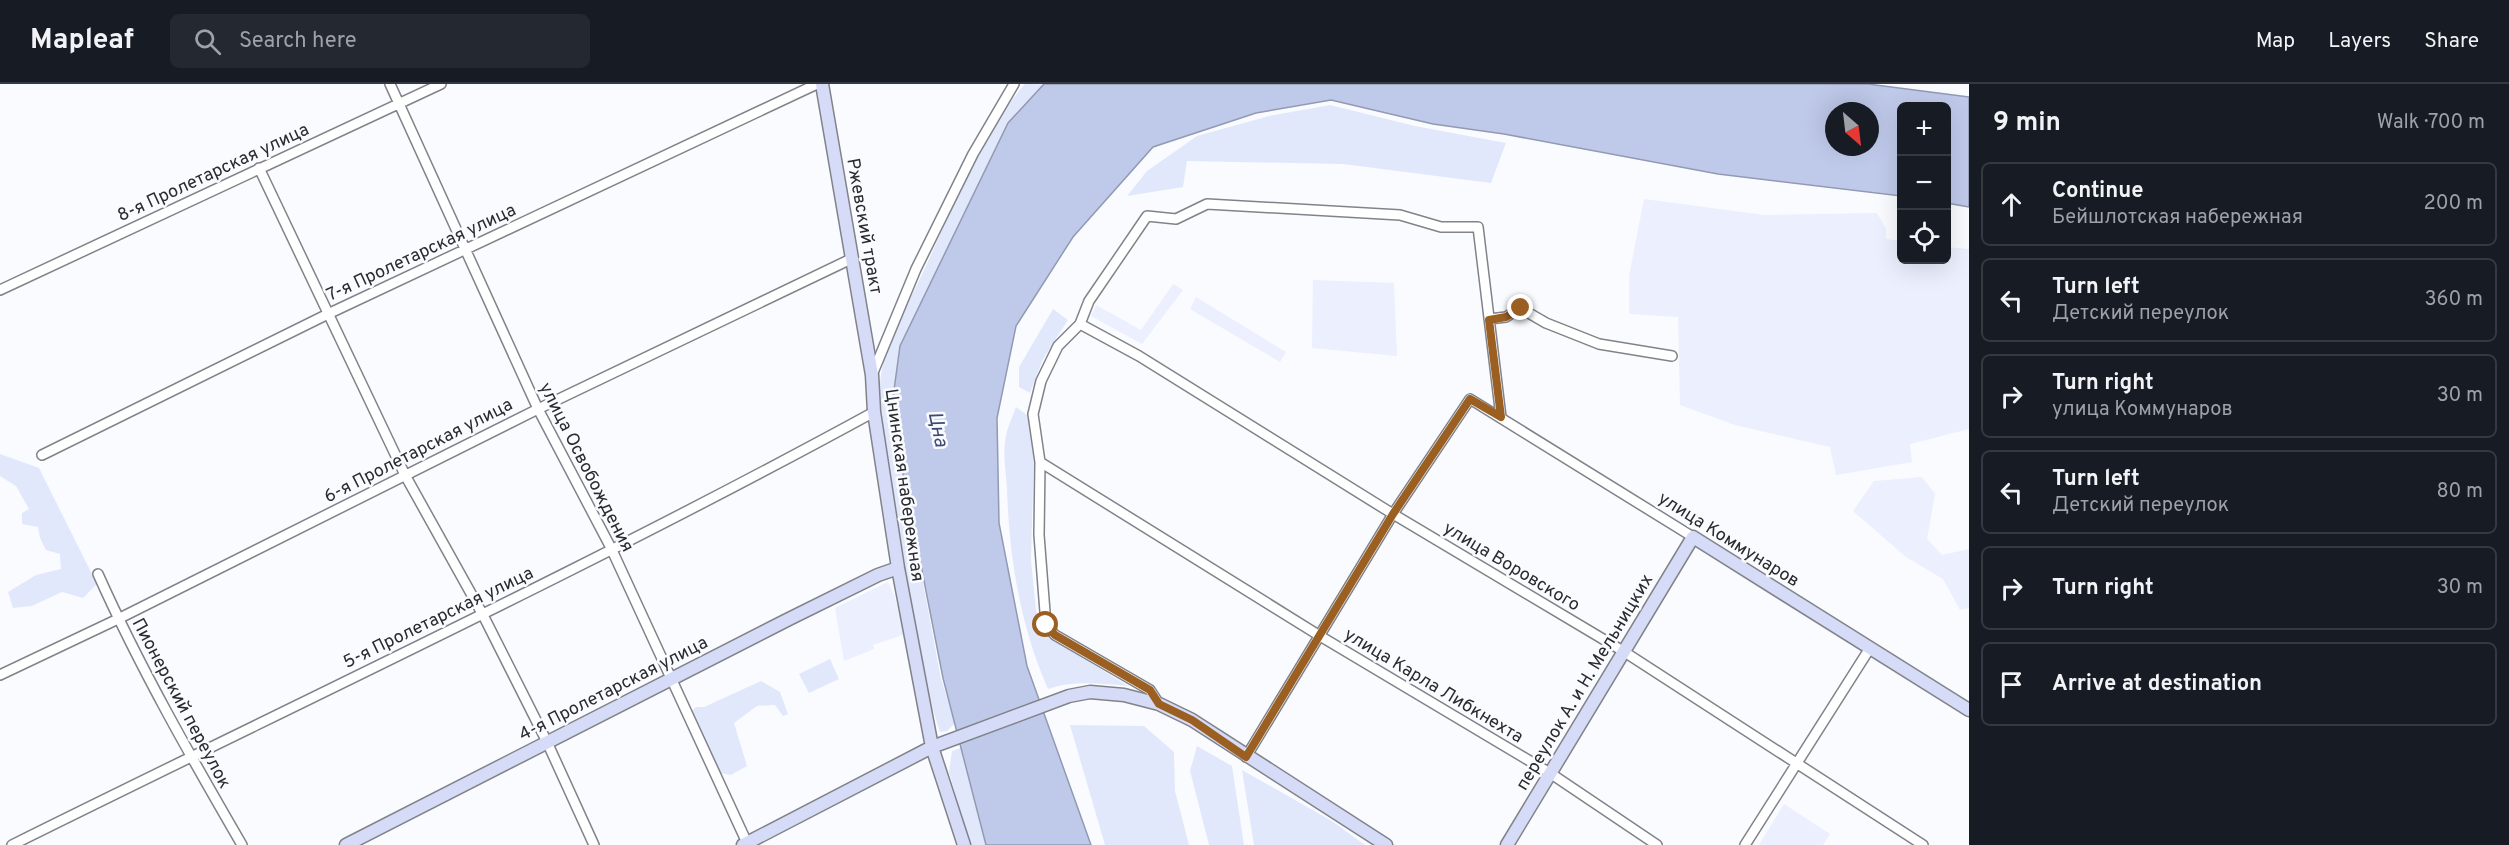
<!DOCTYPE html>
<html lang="en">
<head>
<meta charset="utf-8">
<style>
	:root { --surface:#171b24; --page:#242831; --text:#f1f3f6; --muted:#9ea1a6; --line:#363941 }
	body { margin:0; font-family:Overpass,sans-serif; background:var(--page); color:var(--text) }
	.controls { position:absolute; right:18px; top:18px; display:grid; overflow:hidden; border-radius:9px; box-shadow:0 6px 24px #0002 }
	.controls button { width:54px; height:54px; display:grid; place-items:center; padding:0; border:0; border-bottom:2px solid var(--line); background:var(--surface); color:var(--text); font:30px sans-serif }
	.compass { position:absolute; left:1825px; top:18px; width:54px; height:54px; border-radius:50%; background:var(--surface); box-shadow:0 6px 24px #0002; rotate:152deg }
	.stop { position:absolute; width:18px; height:18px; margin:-14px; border:4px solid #9b5f21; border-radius:50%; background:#fff }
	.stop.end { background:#9b5f21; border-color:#fff; box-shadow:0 2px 6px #0008 }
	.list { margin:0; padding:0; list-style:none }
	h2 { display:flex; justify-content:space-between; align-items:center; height:78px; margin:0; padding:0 24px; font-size:26px }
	h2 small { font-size:20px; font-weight:400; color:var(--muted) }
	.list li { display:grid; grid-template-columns:39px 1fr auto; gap:18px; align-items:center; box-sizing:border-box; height:84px; margin:0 12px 12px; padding:0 12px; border:2px solid var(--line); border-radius:9px }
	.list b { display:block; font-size:22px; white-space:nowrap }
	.list p { margin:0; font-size:20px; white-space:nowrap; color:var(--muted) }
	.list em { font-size:20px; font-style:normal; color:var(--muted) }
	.icon { flex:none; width:33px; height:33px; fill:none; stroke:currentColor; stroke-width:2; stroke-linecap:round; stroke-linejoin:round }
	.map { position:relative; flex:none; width:1969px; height:761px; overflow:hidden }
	header { display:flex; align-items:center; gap:36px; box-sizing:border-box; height:84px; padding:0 30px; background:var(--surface); border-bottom:2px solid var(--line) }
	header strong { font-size:28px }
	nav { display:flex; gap:33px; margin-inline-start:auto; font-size:21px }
	.search { width:420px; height:54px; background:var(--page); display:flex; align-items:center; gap:15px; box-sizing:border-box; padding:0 21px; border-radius:9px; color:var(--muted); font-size:22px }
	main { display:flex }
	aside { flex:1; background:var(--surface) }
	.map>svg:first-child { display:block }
	.built { fill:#ebeffe }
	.green { fill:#e2e8fc }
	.water { fill:#bfc9ea; stroke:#929ab2; stroke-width:1.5; fill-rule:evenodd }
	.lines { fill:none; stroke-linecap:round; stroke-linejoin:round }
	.street-casing { stroke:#81838a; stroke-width:12 }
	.secondary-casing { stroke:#81838a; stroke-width:15 }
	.street { stroke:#fff; stroke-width:9 }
	.secondary { stroke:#d6dcf7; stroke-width:12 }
	.route { stroke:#9b5f21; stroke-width:8 }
	.labels { text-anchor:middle; stroke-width:5; stroke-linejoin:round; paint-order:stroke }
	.street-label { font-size:18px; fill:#2a2b2e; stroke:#fafbfe }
	.water-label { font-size:20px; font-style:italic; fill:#3e4977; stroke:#fafbfe }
</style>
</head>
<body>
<header>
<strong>Mapleaf</strong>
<div class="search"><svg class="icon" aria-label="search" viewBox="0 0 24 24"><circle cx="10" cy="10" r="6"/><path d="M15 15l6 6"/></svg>Search here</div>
<nav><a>Map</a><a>Layers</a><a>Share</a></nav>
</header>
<main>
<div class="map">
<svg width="1969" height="761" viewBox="0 0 1969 761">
	<rect width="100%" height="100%" fill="#fafbfe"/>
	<!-- built -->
	<path class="built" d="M1644,115L1764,131L1877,129L1886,145V155L1901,157L1902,176H1946L1947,163L1969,165V345L1910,360L1912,378L1836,391L1830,363L1735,341L1680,321L1678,233L1629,230V192Z
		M1313,196L1394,199L1397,272L1312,264Z
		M1173,200L1183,206L1142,260L1091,232L1096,221L1141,246Z
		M1196,213L1286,268L1280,278L1190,225Z
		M1922,393L1935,410L1927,455L1942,471L1969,465V524L1960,526L1943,495L1906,473L1853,427L1874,397Z
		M888,498L894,511L905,550L873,561L874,565L844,577L835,524Z
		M1784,720L1830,750L1823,761H1759Z"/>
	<!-- green -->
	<path class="green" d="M1025,0H1044L1008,39L900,262L891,328L941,595L955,639L947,647L940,648C920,589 910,527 901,466C899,450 898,433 895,417C887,377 875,332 881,291C887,255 909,219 924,186C953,125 980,51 1025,0Z
		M1330,21L1415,42L1506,59L1491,99L1343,80L1187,77L1183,103L1127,112L1147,87L1197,52L1269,32Z
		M1053,225L1068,236L1043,275L1030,309L1019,303V283Z
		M1016,323L1031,334L1034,366L1031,476L1036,526L1045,550L1128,602C1102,600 1074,596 1048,605C1020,541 1009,474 1007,404C1006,389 1003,372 1005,358C1006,346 1012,334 1016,323Z
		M0,370L39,384L97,500L83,514L62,508L32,522L13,524L8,508L36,491L61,485L60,470L46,466L40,454L38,443L22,440V429L29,425L16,402L0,392Z
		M830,575L839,595L809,609L799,590Z
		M761,597L780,608L788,630L783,632L775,621L757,622L734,639L747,682L731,691L720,689L690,628L696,623H704Z
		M1070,641L1144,642L1174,668L1175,707L1189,761H1105Z
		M1197,662L1232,682L1244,761H1209L1190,687Z
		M961,664L986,761H970L949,688L952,667Z
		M1242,686L1332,737L1365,761H1254Z"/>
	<!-- water -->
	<path class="water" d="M1044,0H1868L1969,13V123L1947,119L1946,22H1902L1901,112L1718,90L1504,50L1433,40L1331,16L1256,29L1153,63L1073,153L1016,242L997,334L999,439L1027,582L1091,761H986L943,594L891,328L900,262L1008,39ZM1834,27H1870V63H1834Z"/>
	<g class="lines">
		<defs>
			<path id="street" d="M390,0L538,325L611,464L748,761
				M259,84L405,391L483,531L547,658L594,761
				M0,206L441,0
				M1489,235L1506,233L1520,224L1546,239L1599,260L1672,272
				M1080,240L1139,272L1393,430L1623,567L1923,761
				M872,291L916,185L973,70L1014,0
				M42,371L330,229L817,0
				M1040,378L1320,552L1550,689L1657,761
				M98,490C140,584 191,673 242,761
				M0,591L118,535L538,325L853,174
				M1159,620L1150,606L1055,551L1046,541L1039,451L1040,378L1033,330L1041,297L1058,262L1080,240L1089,217L1147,132L1176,135L1207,120L1400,131L1441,143H1478L1501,333
				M1246,673L1393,430L1470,315L1693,453
				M12,761C300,618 592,482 874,328
				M1745,761L1870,564"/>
			<path id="secondary" d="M822,0L872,291L874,328L898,484L932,663L964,761
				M346,761L789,535L878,491L898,484
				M743,761L932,663L1069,612L1090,608L1124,611L1159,620L1192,636L1386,761
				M1507,761L1693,453L1969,626"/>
		</defs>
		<!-- street casing -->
		<use href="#street" class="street-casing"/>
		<!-- secondary casing -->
		<use href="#secondary" class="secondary-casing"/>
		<!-- street -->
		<use href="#street" class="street"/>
		<!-- secondary -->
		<use href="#secondary" class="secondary"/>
	</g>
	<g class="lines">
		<!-- route -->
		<path class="route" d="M1046,541L1055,551L1150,606L1159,620L1192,636L1246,673L1393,430L1470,315L1501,333L1489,236L1506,233L1521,224"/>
	</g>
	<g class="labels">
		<!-- street labels -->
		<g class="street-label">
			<text transform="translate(213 88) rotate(-25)" y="6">8-я Пролетарская улица</text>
			<text transform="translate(865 142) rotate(80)" y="6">Ржевский тракт</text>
			<text transform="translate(421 168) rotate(-25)" y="6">7-я Пролетарская улица</text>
			<text transform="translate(418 366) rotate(-27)" y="6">6-я Пролетарская улица</text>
			<text transform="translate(587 383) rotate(63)" y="6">улица Освобождения</text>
			<text transform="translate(905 401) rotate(82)" y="6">Цнинская набережная</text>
			<text transform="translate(1729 455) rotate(32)" y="6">улица Коммунаров</text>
			<text transform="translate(1512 482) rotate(31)" y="6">улица Воровского</text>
			<text transform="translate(438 533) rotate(-26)" y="6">5-я Пролетарская улица</text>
			<text transform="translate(1584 598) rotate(-59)" y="6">переулок А. и Н. Мельницких</text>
			<text transform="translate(1434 601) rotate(31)" y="6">улица Карла Либкнехта</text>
			<text transform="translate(613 604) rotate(-27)" y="6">4-я Пролетарская улица</text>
			<text transform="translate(182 619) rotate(62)" y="6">Пионерский переулок</text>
		</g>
		<!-- water labels -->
		<g class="water-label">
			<text transform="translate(939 345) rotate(78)" y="7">Цна</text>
		</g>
	</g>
</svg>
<div class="controls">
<button>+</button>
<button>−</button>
<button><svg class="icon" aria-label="locate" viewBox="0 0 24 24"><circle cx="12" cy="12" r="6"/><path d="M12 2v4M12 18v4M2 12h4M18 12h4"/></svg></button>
</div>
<svg class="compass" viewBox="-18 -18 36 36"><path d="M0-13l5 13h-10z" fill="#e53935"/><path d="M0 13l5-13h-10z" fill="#9ea1a6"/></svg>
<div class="stop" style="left:1046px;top:541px"></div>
<div class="stop end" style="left:1521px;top:224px"></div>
</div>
<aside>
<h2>9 min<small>Walk · 700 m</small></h2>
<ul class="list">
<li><svg class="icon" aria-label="ahead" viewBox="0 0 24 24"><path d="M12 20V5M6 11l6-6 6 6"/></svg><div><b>Continue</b><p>Бейшлотская набережная</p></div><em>200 m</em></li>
<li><svg class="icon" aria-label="left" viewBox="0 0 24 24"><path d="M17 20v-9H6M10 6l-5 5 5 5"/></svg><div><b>Turn left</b><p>Детский переулок</p></div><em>360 m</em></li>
<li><svg class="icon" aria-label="right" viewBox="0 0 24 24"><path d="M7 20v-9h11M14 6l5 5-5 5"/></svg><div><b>Turn right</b><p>улица Коммунаров</p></div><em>30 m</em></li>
<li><svg class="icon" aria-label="left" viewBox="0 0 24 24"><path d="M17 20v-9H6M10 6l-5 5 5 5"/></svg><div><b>Turn left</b><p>Детский переулок</p></div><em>80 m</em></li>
<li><svg class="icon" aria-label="right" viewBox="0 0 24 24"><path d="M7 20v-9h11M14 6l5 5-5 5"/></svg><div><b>Turn right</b></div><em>30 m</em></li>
<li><svg class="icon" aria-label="arrive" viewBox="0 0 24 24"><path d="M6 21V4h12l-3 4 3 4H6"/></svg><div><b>Arrive at destination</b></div></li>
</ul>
</aside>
</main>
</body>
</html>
